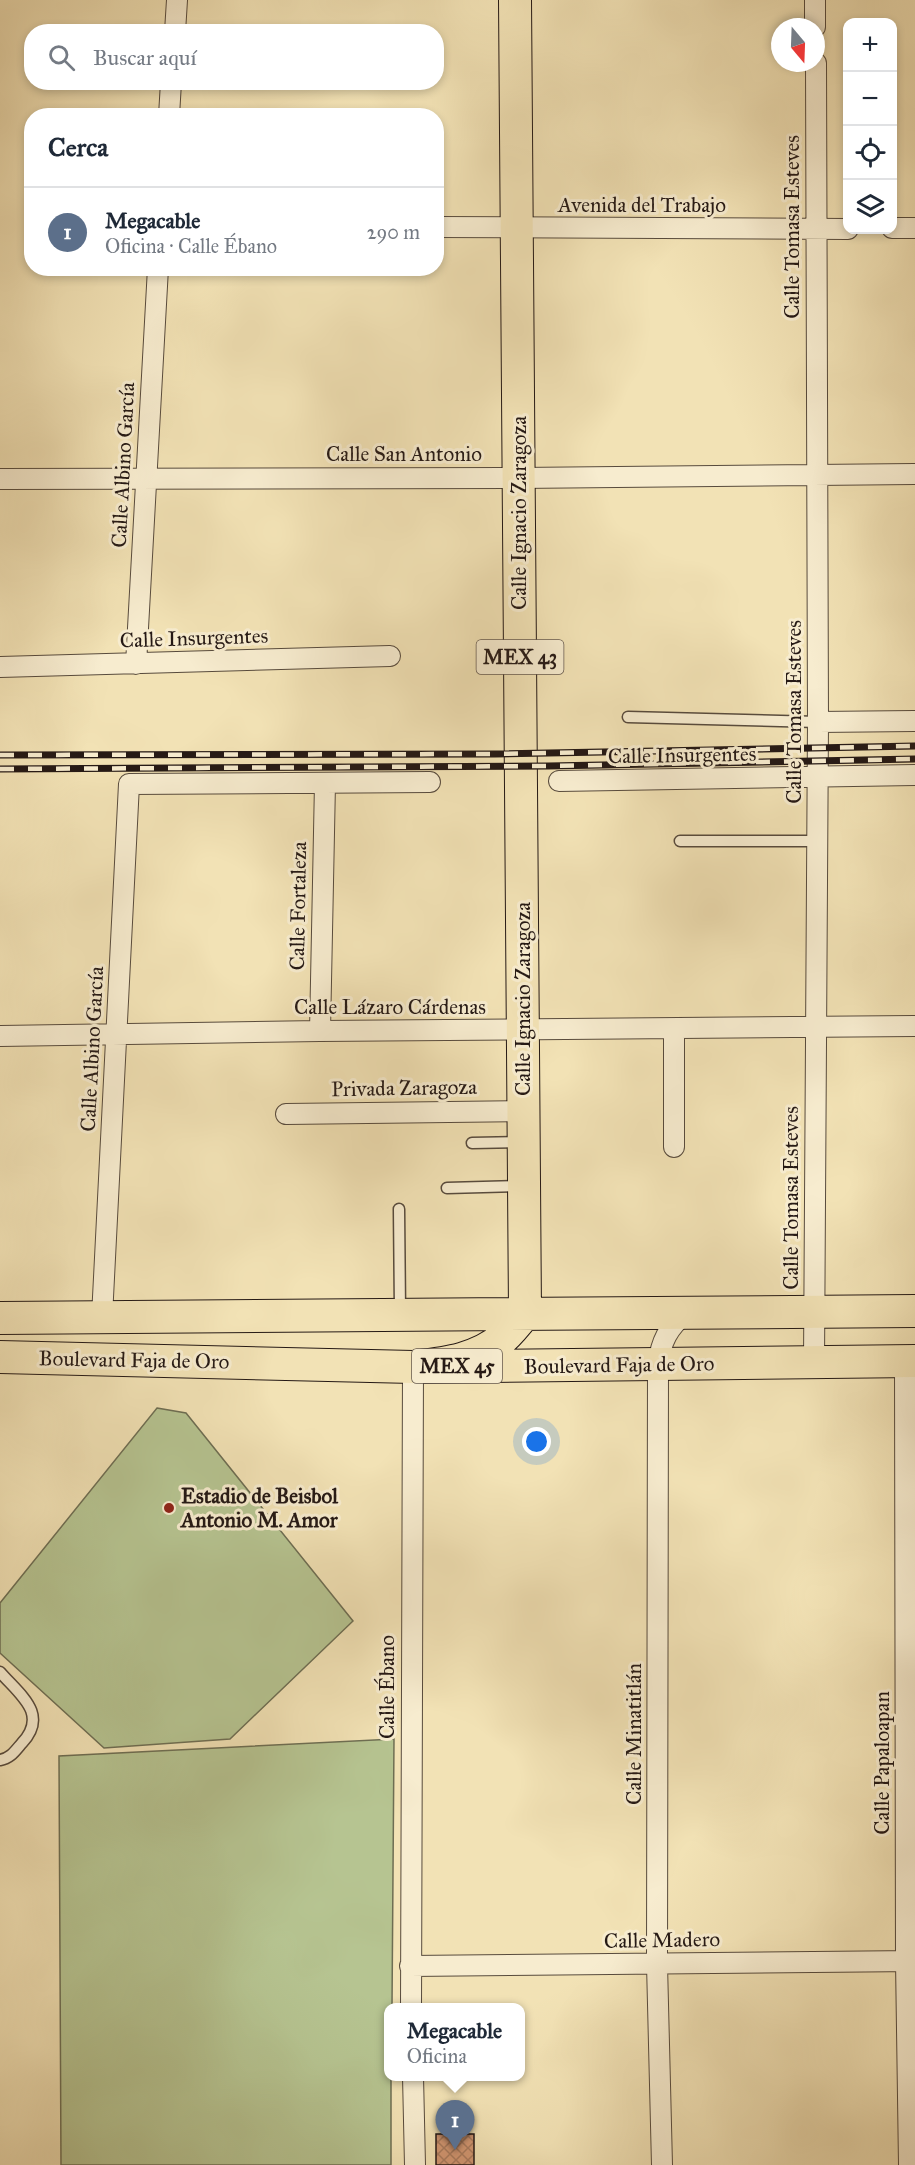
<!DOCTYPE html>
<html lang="es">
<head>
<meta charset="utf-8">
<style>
	:root { --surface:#fff; --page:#f2f2f3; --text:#1f2937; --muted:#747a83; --line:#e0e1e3; --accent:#8f2418 }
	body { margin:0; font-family:"IM FELL Great Primer",serif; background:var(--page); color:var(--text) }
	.controls { position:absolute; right:18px; top:18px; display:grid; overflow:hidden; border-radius:12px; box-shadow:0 3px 9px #0003 }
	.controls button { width:54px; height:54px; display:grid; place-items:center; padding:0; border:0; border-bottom:2px solid var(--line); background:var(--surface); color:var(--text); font:30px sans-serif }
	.compass { position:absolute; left:771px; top:18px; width:54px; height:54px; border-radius:50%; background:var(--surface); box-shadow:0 3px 9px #0003; rotate:161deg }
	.you { position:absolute; left:537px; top:1442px; width:21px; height:21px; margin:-15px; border:4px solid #fff; border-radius:50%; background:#1a73e8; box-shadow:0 0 0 9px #1a73e833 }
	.badge { display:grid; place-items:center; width:39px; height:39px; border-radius:50%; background:var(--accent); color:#fff; font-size:20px; font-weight:700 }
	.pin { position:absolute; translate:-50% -50px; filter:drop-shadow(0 2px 3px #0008) }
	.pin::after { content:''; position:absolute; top:32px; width:21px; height:18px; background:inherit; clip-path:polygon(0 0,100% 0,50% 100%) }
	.popup { position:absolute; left:384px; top:2003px; width:141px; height:78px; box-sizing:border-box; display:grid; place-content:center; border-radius:12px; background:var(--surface); filter:drop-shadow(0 2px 4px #0005); font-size:20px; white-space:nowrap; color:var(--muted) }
	.popup b { font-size:22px; color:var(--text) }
	.popup::after { content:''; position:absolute; left:50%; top:100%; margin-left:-12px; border:12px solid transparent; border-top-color:var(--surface) }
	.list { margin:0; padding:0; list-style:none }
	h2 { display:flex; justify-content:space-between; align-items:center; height:78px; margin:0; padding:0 24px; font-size:26px }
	h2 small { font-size:20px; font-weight:400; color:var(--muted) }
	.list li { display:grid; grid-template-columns:39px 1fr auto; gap:18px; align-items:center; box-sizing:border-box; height:90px; padding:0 24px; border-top:2px solid var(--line) }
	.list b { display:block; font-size:22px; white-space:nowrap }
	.list p { margin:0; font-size:20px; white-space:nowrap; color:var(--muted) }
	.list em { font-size:20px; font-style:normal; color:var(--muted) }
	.icon { flex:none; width:33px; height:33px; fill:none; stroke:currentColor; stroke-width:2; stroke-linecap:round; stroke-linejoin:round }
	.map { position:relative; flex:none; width:915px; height:2165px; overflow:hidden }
	.search { position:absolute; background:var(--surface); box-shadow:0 3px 9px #0003; left:24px; top:24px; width:420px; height:66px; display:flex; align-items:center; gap:15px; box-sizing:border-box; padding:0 21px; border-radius:24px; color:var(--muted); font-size:22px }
	.panel { position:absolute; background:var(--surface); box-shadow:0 3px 9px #0003; left:24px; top:108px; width:420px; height:168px; border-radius:24px }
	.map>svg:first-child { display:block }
	.pitch { fill:#b6c491; stroke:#6e6e53; stroke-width:1.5 }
	.building { fill:url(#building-cross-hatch); stroke:#251915; stroke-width:1.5 }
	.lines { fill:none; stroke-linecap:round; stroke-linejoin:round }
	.lane-casing { stroke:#584b3d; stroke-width:13 }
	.street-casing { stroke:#584b3d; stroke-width:22 }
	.primary-casing { stroke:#251915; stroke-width:34 }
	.lane { stroke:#f7eccf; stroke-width:10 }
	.street { stroke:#f7eccf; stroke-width:20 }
	.primary { stroke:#f2e2b5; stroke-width:32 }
	.rail-casing { stroke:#251915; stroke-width:7 }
	.rail { stroke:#f7eccf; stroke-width:4.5; stroke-dasharray:14; stroke-linecap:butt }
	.poi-dot { fill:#8f2418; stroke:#f7eccf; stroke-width:2 }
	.labels { text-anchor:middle; stroke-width:6; stroke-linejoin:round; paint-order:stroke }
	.shield { fill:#f7eccf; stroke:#64584d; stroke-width:1.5 }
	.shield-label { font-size:20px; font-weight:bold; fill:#251915 }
	.street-label { font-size:21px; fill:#251915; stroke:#f7eccf }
	.poi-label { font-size:21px; font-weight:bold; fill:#251915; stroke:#f7eccf; text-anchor:start }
</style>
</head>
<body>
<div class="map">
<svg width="915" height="2165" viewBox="0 0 915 2165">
	<defs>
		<pattern id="building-cross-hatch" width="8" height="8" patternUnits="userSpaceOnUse" patternTransform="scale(1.5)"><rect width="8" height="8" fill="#d19671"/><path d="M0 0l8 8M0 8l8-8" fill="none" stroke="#a97a5c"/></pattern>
	</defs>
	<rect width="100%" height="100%" fill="#f2e2b5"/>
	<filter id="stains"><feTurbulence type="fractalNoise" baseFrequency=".00333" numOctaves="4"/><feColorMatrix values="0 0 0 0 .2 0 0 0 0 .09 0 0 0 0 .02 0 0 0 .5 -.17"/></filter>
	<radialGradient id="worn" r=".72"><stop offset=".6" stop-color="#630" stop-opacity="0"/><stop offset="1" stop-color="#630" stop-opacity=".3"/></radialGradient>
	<!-- pitch -->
	<path class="pitch" d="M157,1408L186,1413L353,1621L230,1739L104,1748L0,1653V1603Z
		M394,1739L392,2007L389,2008V2076L391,2077V2165H61L59,1756Z"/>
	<!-- building -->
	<path class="building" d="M436,2134H474V2165H436Z"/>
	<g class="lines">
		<defs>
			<path id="lane" d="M628,717L818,722
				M680,841H817
				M472,1143L521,1142
				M447,1188L521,1186
				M399,1209L400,1311
				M0,1672C20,1695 49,1714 22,1743C15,1751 11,1758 0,1760"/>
			<path id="street" d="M815,0V27
				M175,32L177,0
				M169,116L171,82
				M436,227L848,229
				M892,228H915
				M0,479L519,478L915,474
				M136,664L158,268
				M0,667L390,656
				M818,722L915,721
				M559,781L915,775
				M674,1029V1147
				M320,1031L325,783
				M0,1036L320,1031L915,1026
				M286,1114L524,1111
				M102,1317L129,784L430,782
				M905,1361L906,1961L909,2165
				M814,1362L818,722L816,63
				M410,1966L915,1961
				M411,2008L413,1367
				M413,2076L415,2165
				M662,2165L657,1964L658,1364C661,1342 668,1327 686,1313"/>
			<path id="primary" d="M0,1318L915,1311
				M0,1357L413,1367L915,1361
				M413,1367C446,1363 476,1360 503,1338C511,1331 518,1322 525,1313L515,0"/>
		</defs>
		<!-- lane casing -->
		<use href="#lane" class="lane-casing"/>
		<!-- street casing -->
		<use href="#street" class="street-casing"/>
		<!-- primary casing -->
		<use href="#primary" class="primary-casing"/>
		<!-- lane -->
		<use href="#lane" class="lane"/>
		<!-- street -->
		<use href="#street" class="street"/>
		<!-- primary -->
		<use href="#primary" class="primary"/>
		<defs>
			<path id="rail" d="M0,755L495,754L915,746
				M0,769L548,766L915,759"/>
		</defs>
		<!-- rail casing -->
		<use href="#rail" class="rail-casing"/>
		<!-- rail -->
		<use href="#rail" class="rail"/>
	</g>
	<!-- markers -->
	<circle class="poi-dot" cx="169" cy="1508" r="6"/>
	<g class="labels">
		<!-- shield labels -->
		<g class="shield">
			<rect x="476.5" y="640" width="87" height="34" rx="4.5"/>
			<rect x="412" y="1349" width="90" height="34" rx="4.5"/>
		</g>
		<g class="shield-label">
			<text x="520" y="664">MEX 43</text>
			<text x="457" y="1373">MEX 45</text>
		</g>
		<!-- street labels -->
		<g class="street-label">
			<text x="642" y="212">Avenida del Trabajo</text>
			<text transform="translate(792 227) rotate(-90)" y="7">Calle Tomasa Esteves</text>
			<text x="404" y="461">Calle San Antonio</text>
			<text transform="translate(123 465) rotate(-87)" y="7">Calle Albino García</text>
			<text transform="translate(519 513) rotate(-90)" y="7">Calle Ignacio Zaragoza</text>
			<text transform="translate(194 638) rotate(-2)" y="7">Calle Insurgentes</text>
			<text transform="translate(794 712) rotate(-90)" y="7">Calle Tomasa Esteves</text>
			<text transform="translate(682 755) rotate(-1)" y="7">Calle Insurgentes</text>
			<text transform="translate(298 906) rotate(-89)" y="7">Calle Fortaleza</text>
			<text transform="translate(523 999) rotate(-90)" y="7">Calle Ignacio Zaragoza</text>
			<text x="390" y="1014">Calle Lázaro Cárdenas</text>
			<text transform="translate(92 1049) rotate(-87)" y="7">Calle Albino García</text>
			<text transform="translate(404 1088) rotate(-1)" y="7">Privada Zaragoza</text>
			<text transform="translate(791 1198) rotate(-90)" y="7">Calle Tomasa Esteves</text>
			<text transform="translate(134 1360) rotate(1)" y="7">Boulevard Faja de Oro</text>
			<text transform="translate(619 1365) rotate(-1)" y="7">Boulevard Faja de Oro</text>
			<text transform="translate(387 1687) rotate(-90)" y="7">Calle Ébano</text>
			<text transform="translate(634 1734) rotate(-90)" y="7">Calle Minatitlán</text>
			<text transform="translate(882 1763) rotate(-90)" y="7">Calle Papaloapan</text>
			<text transform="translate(662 1940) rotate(-1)" y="7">Calle Madero</text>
		</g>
		<!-- poi labels -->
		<g class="poi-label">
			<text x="181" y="1503">Estadio de Beisbol<tspan x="181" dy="24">Antonio M. Amor</tspan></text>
		</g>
	</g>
	<rect width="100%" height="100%" filter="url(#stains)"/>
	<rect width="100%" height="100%" fill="url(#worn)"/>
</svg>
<div class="controls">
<button>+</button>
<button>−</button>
<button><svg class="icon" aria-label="locate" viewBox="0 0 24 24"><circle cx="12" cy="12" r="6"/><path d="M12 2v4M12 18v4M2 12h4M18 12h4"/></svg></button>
<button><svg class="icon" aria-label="layers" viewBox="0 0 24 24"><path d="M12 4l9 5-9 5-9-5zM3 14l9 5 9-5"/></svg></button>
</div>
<svg class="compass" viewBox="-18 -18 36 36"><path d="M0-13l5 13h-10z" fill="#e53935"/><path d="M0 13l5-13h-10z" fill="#747a83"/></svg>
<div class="you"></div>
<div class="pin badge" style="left:455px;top:2150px;background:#5c6f8a">1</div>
<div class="popup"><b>Megacable</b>Oficina</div>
<div class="search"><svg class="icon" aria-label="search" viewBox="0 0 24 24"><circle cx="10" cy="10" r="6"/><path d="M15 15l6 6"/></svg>Buscar aquí</div>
<section class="panel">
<h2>Cerca<small></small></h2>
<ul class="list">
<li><span class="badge" style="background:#5c6f8a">1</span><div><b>Megacable</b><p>Oficina · Calle Ébano</p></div><em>290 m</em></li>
</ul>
</section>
</div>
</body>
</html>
